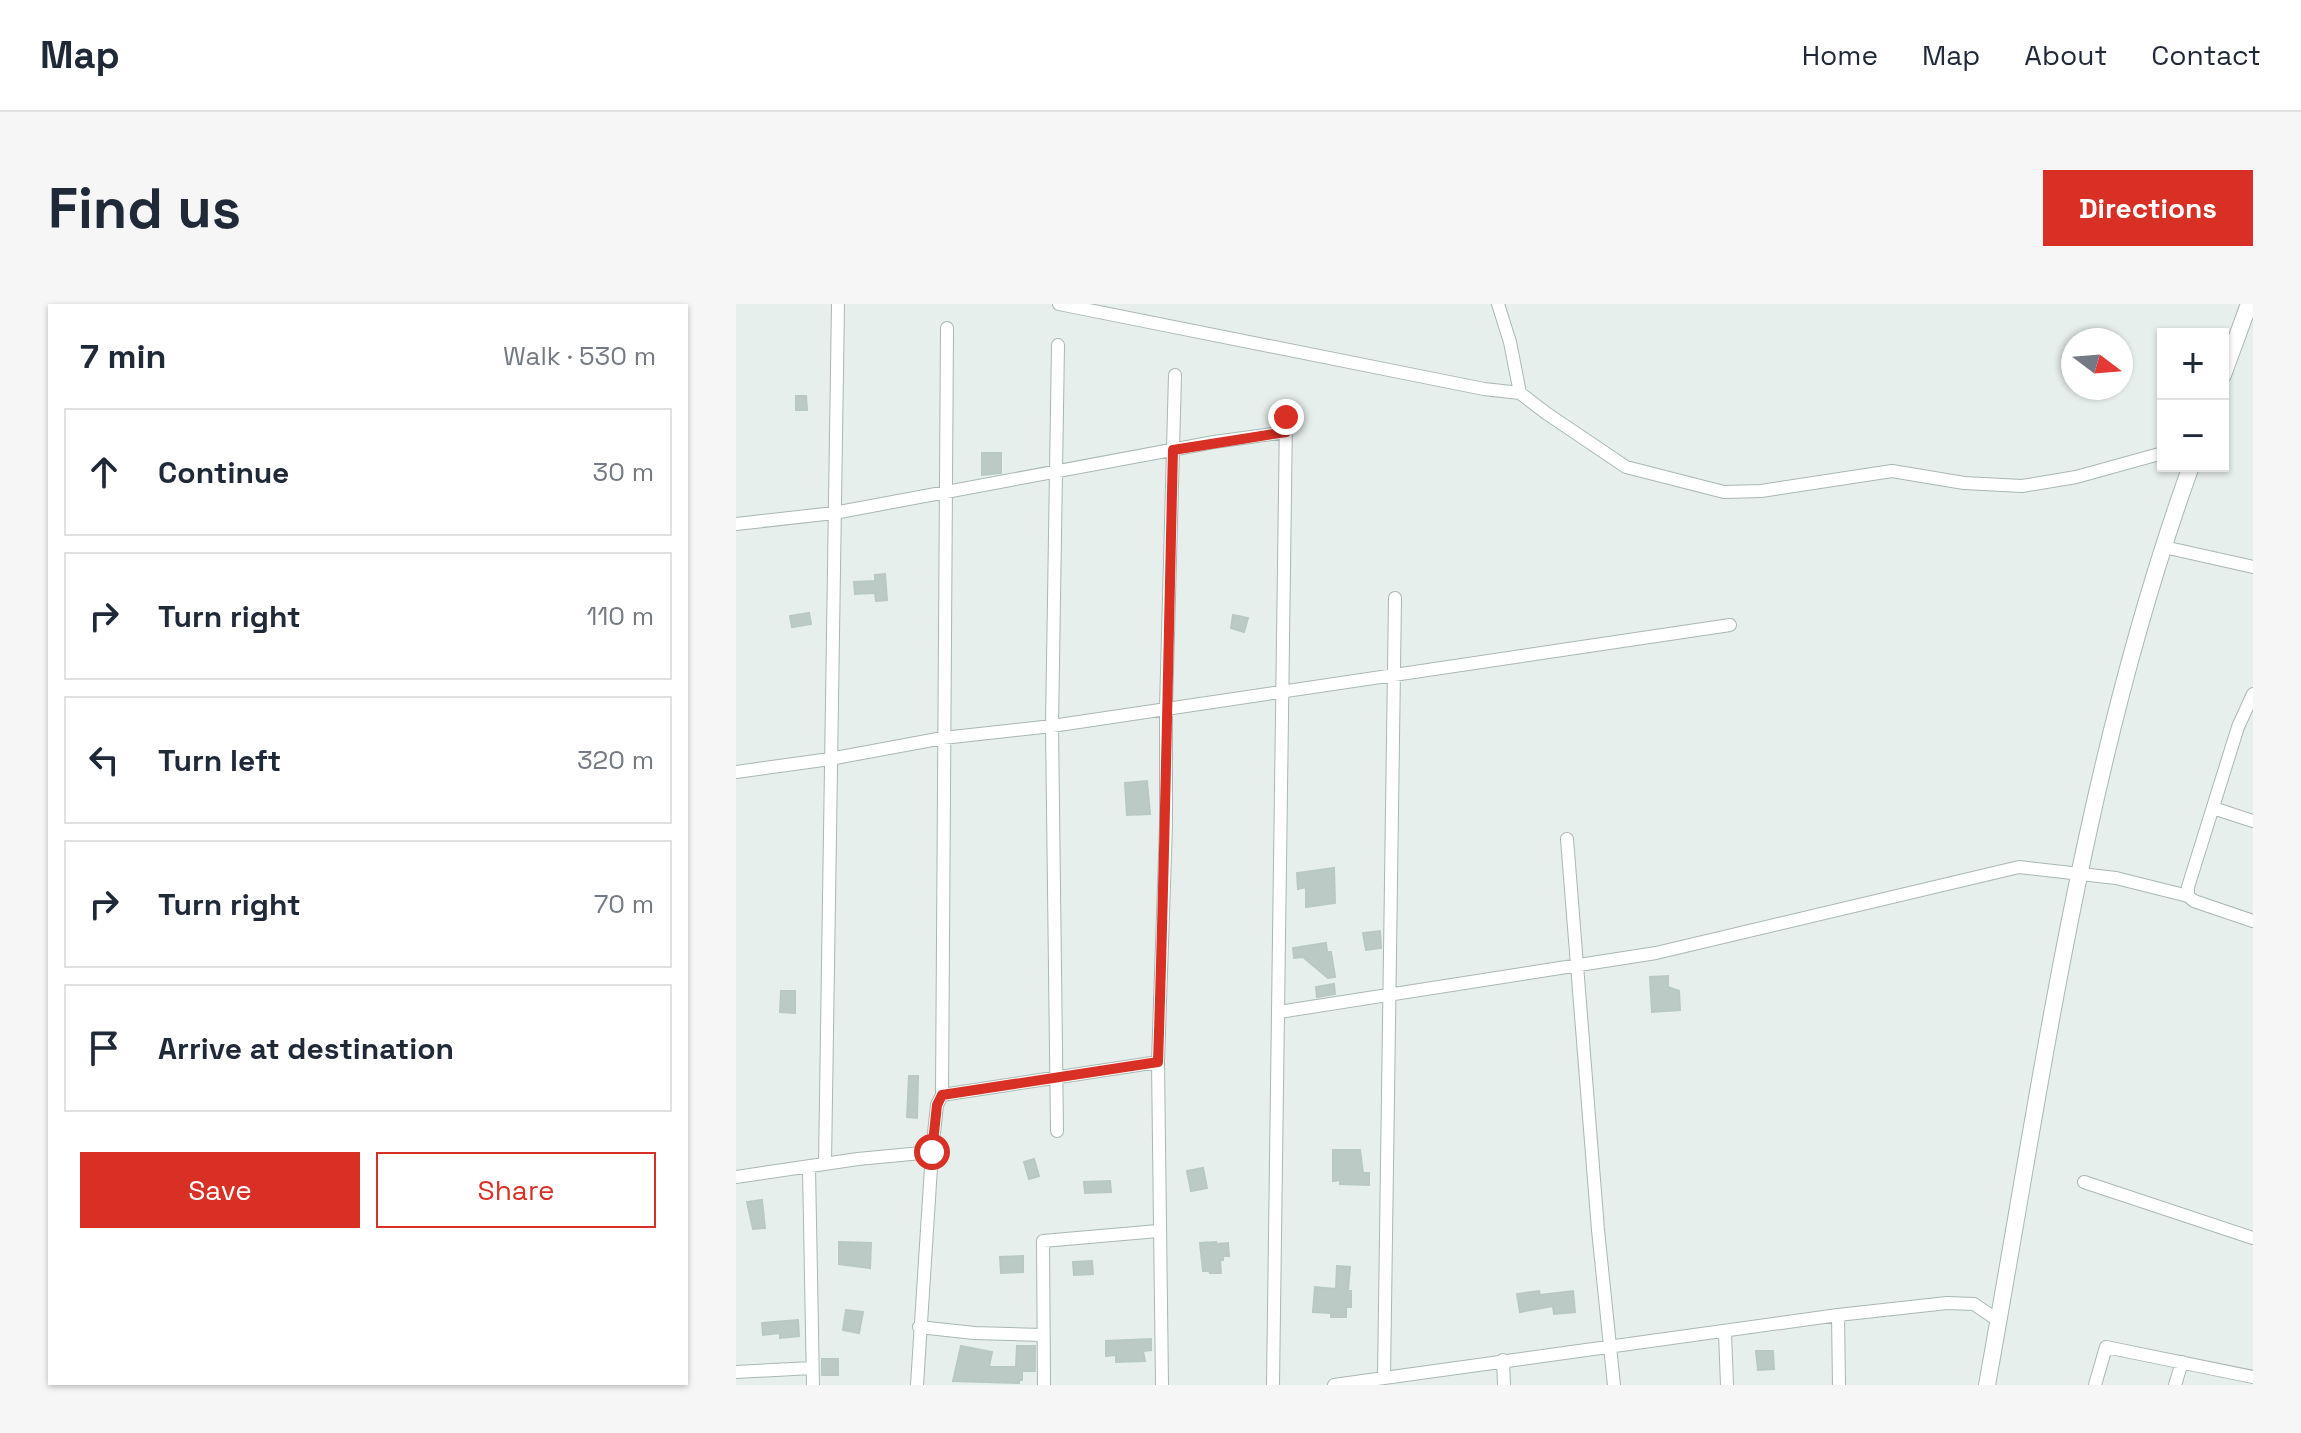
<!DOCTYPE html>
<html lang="en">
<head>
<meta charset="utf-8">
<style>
	:root { --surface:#fff; --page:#f6f6f7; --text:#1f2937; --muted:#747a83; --line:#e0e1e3; --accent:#d93025 }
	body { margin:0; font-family:"Space Grotesk",sans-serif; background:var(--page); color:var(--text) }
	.controls { position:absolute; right:24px; top:24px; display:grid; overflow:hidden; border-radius:0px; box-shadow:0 2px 6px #0004 }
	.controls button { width:72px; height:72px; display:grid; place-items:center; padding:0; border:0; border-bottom:2px solid var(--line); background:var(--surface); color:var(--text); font:40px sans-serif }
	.compass { position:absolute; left:1325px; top:24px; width:72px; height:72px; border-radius:50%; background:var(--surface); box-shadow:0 2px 6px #0004; rotate:106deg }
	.stop { position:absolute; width:24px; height:24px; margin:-18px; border:6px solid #d93025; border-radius:50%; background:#fff }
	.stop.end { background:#d93025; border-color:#fff; box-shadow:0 2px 8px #0008 }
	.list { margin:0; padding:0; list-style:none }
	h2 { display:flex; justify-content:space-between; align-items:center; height:104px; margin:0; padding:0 32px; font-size:34px }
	h2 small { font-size:26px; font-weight:400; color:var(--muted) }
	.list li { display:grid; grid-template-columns:52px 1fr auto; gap:24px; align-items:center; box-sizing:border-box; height:128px; margin:0 16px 16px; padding:0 16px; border:2px solid var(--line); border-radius:0px }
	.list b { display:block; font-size:30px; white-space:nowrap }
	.list em { font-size:26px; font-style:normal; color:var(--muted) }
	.actions { display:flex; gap:16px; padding:24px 32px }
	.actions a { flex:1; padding:18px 0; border:2px solid var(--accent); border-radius:0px; text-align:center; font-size:28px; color:var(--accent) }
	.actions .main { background:var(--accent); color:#fff }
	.icon { flex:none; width:44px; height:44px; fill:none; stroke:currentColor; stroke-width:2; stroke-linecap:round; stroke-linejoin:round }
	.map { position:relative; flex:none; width:1517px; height:1081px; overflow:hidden; border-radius:0px }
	header { display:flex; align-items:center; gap:48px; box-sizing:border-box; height:112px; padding:0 40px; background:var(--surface); border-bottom:2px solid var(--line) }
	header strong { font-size:38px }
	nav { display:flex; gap:44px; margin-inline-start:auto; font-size:28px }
	.intro { display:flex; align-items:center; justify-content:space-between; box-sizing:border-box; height:192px; padding:0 48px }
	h1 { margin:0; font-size:56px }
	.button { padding:20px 36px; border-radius:0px; background:var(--accent); color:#fff; font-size:28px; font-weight:700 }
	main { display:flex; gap:48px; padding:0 48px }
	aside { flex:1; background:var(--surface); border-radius:0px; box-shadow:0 2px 6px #0004 }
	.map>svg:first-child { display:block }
	.building { fill:#bbcac4; stroke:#b8c9c2; stroke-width:2 }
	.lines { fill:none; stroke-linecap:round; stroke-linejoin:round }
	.minor-casing { stroke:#a8b8b2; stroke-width:14 }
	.tertiary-casing { stroke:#a8b8b2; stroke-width:18 }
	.minor { stroke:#fff; stroke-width:12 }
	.tertiary { stroke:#fff; stroke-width:16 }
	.route { stroke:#d93025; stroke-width:10 }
</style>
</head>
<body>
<header>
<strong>Map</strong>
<nav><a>Home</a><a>Map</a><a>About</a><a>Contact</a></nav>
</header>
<div class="intro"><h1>Find us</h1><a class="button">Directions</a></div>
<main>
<aside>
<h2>7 min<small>Walk · 530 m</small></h2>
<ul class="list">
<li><svg class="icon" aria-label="ahead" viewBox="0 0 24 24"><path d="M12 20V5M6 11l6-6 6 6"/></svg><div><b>Continue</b></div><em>30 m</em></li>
<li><svg class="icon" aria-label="right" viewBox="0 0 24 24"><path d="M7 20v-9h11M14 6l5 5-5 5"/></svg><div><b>Turn right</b></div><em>110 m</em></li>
<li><svg class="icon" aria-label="left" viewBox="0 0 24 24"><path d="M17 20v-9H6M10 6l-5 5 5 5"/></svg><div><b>Turn left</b></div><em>320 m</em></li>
<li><svg class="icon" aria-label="right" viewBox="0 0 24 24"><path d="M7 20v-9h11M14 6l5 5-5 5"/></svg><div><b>Turn right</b></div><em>70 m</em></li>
<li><svg class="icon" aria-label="arrive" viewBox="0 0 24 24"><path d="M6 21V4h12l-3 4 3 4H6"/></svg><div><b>Arrive at destination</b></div></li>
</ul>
<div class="actions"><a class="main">Save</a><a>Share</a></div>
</aside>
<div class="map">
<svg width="1517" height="1081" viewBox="0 0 1517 1081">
	<rect width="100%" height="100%" fill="#e6efeb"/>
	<!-- building -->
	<path class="building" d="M60,92H70L71,106H60Z
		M246,149H265V169L246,171Z
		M149,270L151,296L140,297L139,289L119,290L118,278L139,277V271Z
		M73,309L75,320L56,323L54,312Z
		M497,311L512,314L508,328L495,324Z
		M411,477L414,510L391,511L389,479Z
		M598,564L599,599L570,603V583L562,585L561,569Z
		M644,627L645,644L630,646L627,629Z
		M590,639L591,648H595L599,673L592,674L567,653L558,654L557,644Z
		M932,672V683L943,687L944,706L916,708L914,673Z
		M598,680L599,690L581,693L580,683Z
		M45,687H59V709L44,708Z
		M173,772H182L181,814L171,813Z
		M597,846H624L627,869H633V881L604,880V876L597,877Z
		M298,855L303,872L293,875L288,858Z
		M467,864L471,884L455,887L451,867Z
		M374,877L375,888L349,889L348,878Z
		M26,896L29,924L17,925L11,898Z
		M103,938L135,939L134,964L103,960Z
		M480,938V940L492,939L493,952H487V956H484L485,969H474L473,967H467L464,939Z
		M287,952V968L265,969L264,953Z
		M356,957L357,970L338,971L337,958Z
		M601,962L614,963L612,987H615V1003H610V1013H595V1009L577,1008L579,983L600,985Z
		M803,987L804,991L837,987L839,1008L818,1010L817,1002L784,1008L781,990Z
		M110,1006L127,1008L123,1029L107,1026Z
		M62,1016L63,1032L44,1034V1029L27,1031L26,1019Z
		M415,1035V1046L407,1047L409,1057L380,1058V1051L370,1052V1037Z
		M225,1042L256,1048L253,1063H280L281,1042H299V1067H286V1076H283V1079L217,1077Z
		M1020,1047H1037L1038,1065L1022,1066Z
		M86,1055H102V1071H86Z"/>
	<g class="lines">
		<defs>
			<path id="minor" d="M323,0L748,85L784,89L810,109L890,163L988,188L1025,187L1156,167L1228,179L1286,182L1340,173L1427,149
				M762,0L774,38L784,89
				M0,220L98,209L478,138L550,128
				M1428,243L1517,263
				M0,468L94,455L207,434L316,422L994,321
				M1477,504L1517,517
				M831,535L862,926L878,1081
				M1452,592V583L1502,423L1517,390
				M543,708L920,649L1283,563L1380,574L1452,592L1458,597L1517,617
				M206,791L211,24
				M321,827L316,422L322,41
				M89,860L102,0
				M73,863L77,1081
				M0,873L122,855L196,848L201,801L206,791L422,758
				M1348,878L1517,934
				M1102,1011L1103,1081
				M183,1023L238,1029L306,1031
				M989,1029L991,1081
				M767,1056L768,1081
				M0,1068L76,1064
				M648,1074L659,294
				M181,1081L196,848
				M308,1081L307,937L422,927
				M426,1081L422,758L430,522V404L439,71
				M537,1081L550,113
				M598,1081L1102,1011L1211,999L1238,1000L1263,1017
				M1359,1081L1370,1043L1517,1073
				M1439,1081L1446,1058"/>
			<path id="tertiary" d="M1487,71L1513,0
				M1251,1081C1307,772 1348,458 1455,162"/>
		</defs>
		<!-- minor casing -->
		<use href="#minor" class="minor-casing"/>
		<!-- tertiary casing -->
		<use href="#tertiary" class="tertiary-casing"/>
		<!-- minor -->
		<use href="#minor" class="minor"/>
		<!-- tertiary -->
		<use href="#tertiary" class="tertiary"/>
	</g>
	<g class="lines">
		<!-- route -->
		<path class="route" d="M196,848L201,801L206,791L422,758C429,554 432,350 437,146L550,128V113"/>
	</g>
</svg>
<div class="controls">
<button>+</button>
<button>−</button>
</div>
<svg class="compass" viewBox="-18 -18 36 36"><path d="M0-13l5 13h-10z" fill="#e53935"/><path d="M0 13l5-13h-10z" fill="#747a83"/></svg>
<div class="stop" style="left:196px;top:848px"></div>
<div class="stop end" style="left:550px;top:113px"></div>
</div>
</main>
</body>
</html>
